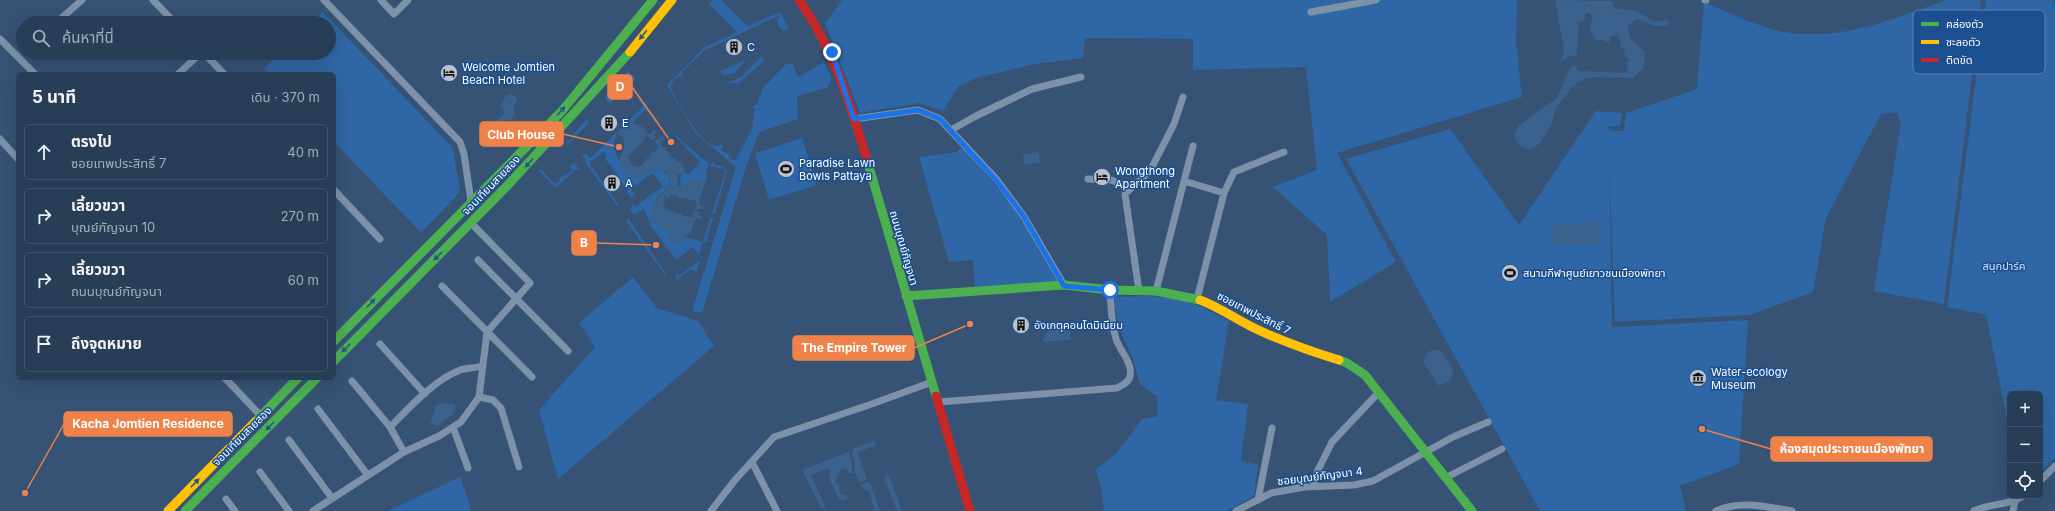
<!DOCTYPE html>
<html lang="th">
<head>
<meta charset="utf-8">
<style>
	:root { --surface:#283e57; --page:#344961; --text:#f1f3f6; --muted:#a5aeba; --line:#44576d }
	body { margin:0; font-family:Inter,"Noto Sans Thai",sans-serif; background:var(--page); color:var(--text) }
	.controls { position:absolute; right:12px; bottom:12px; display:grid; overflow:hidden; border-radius:6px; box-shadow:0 4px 16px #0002 }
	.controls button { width:36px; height:36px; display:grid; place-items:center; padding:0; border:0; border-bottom:1px solid var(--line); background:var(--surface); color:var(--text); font:20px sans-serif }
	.stop { position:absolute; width:12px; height:12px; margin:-9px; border:3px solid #1a73e8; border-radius:50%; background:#fff }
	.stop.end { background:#1a73e8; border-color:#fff; box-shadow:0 1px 4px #0008 }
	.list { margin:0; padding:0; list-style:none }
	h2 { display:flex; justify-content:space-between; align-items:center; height:52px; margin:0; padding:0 16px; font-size:17px }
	h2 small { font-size:13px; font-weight:400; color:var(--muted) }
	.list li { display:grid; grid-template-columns:26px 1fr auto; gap:12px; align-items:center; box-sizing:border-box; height:56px; margin:0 8px 8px; padding:0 8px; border:1px solid var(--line); border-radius:6px }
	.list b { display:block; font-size:15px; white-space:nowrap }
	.list p { margin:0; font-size:13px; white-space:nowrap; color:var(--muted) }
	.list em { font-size:13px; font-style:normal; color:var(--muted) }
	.icon { flex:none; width:22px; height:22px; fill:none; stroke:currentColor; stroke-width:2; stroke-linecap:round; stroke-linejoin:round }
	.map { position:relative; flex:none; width:2055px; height:511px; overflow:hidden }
	.search { position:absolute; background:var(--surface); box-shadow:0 4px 16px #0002; left:16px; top:16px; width:320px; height:44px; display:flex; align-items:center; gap:10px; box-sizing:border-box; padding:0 14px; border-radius:22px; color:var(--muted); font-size:15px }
	.panel { position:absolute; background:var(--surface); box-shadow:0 4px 16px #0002; left:16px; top:72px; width:320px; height:308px; border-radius:6px }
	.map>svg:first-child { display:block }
	.green { fill:#2f66a5 }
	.water { fill:#3b618d }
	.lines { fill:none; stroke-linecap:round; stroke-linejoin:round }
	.street { stroke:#7d92a8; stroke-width:7 }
	.fast { stroke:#4caf50; stroke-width:9 }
	.slow { stroke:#ffc107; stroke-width:9 }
	.jam { stroke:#c62828; stroke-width:9 }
	.oneway { fill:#205989 }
	.route { stroke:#1a73e8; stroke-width:5 }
	.labels { text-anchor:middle; stroke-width:3; stroke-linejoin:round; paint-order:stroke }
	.poi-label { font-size:11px; fill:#fff; stroke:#1b4f8f; text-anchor:start }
	.street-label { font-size:11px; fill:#fff; stroke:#1b4f8f }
	.park-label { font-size:11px; fill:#cfe3fa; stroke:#1b4f8f }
	.key { fill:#1b4f8f; stroke:#5f84b1; stroke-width:1 }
	.key-label { font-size:11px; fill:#fff }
	.leader { fill:none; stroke:#ee8249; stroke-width:1.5 }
	.callout-dot { fill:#ee8249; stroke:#1b4f8f; stroke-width:1.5 }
	.callout { fill:#ee8249; stroke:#ee8249; stroke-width:1.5 }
	.callout-label { font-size:12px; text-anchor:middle; font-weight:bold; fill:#fff }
</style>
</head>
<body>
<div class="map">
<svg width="2055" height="511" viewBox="0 0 2055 511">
	<rect width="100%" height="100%" fill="#365274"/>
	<!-- green -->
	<path class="green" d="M714,0H721L748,26L780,12L789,28L782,31L776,19L779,18L778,16L704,51L682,72L684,74L675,79L671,84L672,91C679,103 705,157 723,144L721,150L730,155L729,158L735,161L752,129L755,109L752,107L758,103L762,89L786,64H793L798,77L824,62L832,78L827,88L797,96L798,119L759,132L746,167L703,310L700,313L692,311L736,167L696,134L667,85L705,47L737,32L709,4Z
		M842,0H1517L1516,43L1522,97L1337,153L1396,262L1330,302L1327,235L1273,187L1317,170L1306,67L1193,70V39L1085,38L1083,58L1035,64L976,78L959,86L943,111L919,103L860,113L825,23Z
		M1946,0H1981L1944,304L1874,291L1901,122L1896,112L1881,114L1826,218L1813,292L1750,315L1615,322L1609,164L1612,327L1748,320L1739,464L1680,486L1686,511H1540L1346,159L1450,129L1519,225L1596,111L1622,113L1620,126H1609V130L1624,131L1626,113L1697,89L1704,2C1728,12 1764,30 1790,33C1846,40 1895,18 1946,0Z
		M1986,0H2053L2055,5V458L2040,474V394H2010V434L1986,315L1947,307Z
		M323,12L453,148L460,192L421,233L334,142V74H269L264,69L280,53H329V23H311Z
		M761,57L765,60L739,83H727L741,77Z
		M745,60V61C739,69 733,77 721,74V71Z
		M628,71L636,78L610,103L605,98Z
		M637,98L645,105L649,101L646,107L664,125L645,110L632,123L631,121L616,134L617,138L614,140C613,156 622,167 634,178L640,177L652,170L663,169L664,170H662L669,176V188C660,194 652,201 652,212L661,227L670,232L669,239L675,244L681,243L682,240L686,237L703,242L710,218L713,219L706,243L703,242L699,255L702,256L701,258L693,247L676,260L651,226L644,209L634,215L629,209L634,205L637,207L648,196L663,187L653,173L633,187L631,190L635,195L631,198L627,191L628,190L620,181L621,179L606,160V155L604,152L590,162L591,166L619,205L617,206L585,162V158L582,155L585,153L590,158L643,107Z
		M587,119L590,122L568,144L566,142L572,138L571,137Z
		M668,129L710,165L714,160V163L717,166L719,165L727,170L715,214L712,213L726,170L708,165L706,182L692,180L684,187L680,188L681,184L679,181L681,179L680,176L682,175L681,172H684L688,175L700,162Z
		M802,138L817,185L769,200L755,153Z
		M962,147L1019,213L1059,282L975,287L973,260L949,262L919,157L957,152Z
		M574,163L580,170L578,171L576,169L556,188L539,171L540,169L555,184L560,181L559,179C563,175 566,175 571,171L570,166Z
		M629,219L666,274L665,275L626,221Z
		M700,260L696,272L692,269L675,281L677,277L674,274L681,275Z
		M633,277L657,308L698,321L714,346L558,479L539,410L595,347L579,323Z
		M1149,296L1175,299L1200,306L1229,321L1216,400L1248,404L1241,461L1258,464L1254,496L1227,511H1104L1101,486L1095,470L1115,455L1142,419L1158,416L1156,396L1140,384L1132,356L1118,326L1114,297Z
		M460,477L471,507L469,511H388Z"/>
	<!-- water -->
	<path class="water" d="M1555,0L1612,1L1614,8L1637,11L1653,21L1668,20V26H1654L1637,19L1628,25C1629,44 1634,40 1645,52L1644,68L1633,78L1594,77L1583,79L1572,87L1555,110L1551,126L1539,144L1530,150L1520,146L1514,136L1518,126L1557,98L1571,66L1575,64L1578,71L1626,73L1629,58L1624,56L1625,49L1620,48L1621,41L1617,35L1610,37L1609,43L1602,40H1595L1590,29L1593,14L1586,12L1583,22H1579L1577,55L1570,56L1561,62L1564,50Z
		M510,94L516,97L517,101L513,107L515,112L512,119L501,122L500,126H497V120L504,114V110L500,107L506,95Z
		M631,121L635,125H640L642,128L643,127L646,133L650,134L654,130L657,132L654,135L656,137L652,140L648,136L645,137C644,144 632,149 628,157L633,166L640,167L653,151L655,152L658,146L654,141L662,137L664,139L660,143L662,147L667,150L672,157L682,164L685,170L680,175L679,173L677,174L678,186L684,187C692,181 696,176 705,182L699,202L700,205L705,207V209H695L697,204L694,200L678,198V196L670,194L669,200L666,197L668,193L664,197L665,202L662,206H665L666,210L673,211V212L682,214L683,216L693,217L694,211L699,213V215L702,217L701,219L696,218C693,222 693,226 692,229C690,234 683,237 680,244C676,245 668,240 668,235L670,232C641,220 650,203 669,188C671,181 670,176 665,171H662L663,169L652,170L640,177L634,178L625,172L619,160L623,150L624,140L622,136L616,134Z
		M1039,152L1040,163L1024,165L1023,154Z
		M1600,222L1601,244L1554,246L1553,224Z
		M1070,327L1071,340L1042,342L1048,330Z
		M1432,350H1440L1454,371L1449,381L1439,386L1423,362L1427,353Z
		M442,403L454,404L456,408L452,415L437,426L430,423L436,406Z
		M875,441L876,447H868L865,450L857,452L867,479L859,483L854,469L855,464L852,453L854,448Z
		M848,452L850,454L853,473L849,474L847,469L842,468L835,482L840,485L839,490L841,494L846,495L848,499L843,501L839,500L828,476L831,474L828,468L811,476L826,508L822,510L802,470Z
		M889,475L902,511H897L884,477Z
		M867,482L870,483L880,511H871L874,509L869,491L863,489L861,485Z"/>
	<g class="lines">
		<!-- street -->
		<path class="street" d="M153,0L175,23
			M324,0L460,142L464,154L471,201
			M381,0L394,14L408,0
			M1705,0H1706
			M1311,12L1376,0
			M56,23L82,0
			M0,39L35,74
			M204,53L224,74
			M178,74L201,53
			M854,119L918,110L940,119L997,180L1023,215L1064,285
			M951,130L976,116L1032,89L1081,77
			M0,139L18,159
			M1088,179L1111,180L1131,188
			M1184,181L1224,193
			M334,190L380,239
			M478,260L568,351
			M442,286L532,377
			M1139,291L1125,194L1150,171L1174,124L1183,97
			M1156,291L1193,146
			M1197,299L1224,193L1234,172L1284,152
			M380,344L425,394
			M225,378L261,416
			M352,381L390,427L404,452
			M479,397L493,400L501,408L519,467
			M939,402L1117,388C1122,385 1129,383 1130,376C1133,363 1120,351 1116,339C1111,323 1111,307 1110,290
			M318,409L367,474
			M390,427C409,408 434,380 460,370C466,368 475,368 482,366
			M453,427L468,468
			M289,440L332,498
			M752,462L777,511
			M260,472L289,511
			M1447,477L1502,449
			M2040,481L2055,466
			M1313,486L1318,470L1332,442L1379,392
			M226,499L235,511
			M1258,500L1272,428
			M313,511L404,452L439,436L461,422L479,397L487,332L530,283L471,223
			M711,511L735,480L774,437L869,405L932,382
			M1236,511L1271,493L1305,487L1354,485L1373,481L1453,437L1488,422
			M1716,511C1741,500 1766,507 1792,511
			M1974,511C1990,503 2008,506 2023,496
			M2013,511L2015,501"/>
		<!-- fast -->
		<path class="fast" d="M867,160L936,396
			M906,296L1064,285L1110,290L1156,291L1200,300
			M334,341L561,112L653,0
			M1339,360L1347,363L1365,375L1472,511
			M334,361L508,185L630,52
			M255,422L298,378
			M185,511L317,378"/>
		<!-- slow -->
		<path class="slow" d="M630,52L672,0
			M1200,300C1219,307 1234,318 1252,327C1281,341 1309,351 1339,360
			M168,511L255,422"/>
		<!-- jam -->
		<path class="jam" d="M799,0C833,48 850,103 867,160
			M936,396L970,511"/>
	</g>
	<!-- one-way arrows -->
	<defs><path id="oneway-solid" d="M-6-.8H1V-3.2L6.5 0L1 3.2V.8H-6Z"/></defs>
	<g class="oneway">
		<use href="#oneway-solid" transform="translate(643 35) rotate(129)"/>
		<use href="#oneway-solid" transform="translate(561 111) rotate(-48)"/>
		<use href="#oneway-solid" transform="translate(529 163) rotate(133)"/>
		<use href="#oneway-solid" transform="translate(438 256) rotate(135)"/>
		<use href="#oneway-solid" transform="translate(371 303) rotate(-46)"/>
		<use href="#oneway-solid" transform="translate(346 348) rotate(135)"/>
		<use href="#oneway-solid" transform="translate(270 426) rotate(135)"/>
		<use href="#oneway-solid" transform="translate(195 483) rotate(-46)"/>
	</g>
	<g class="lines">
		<!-- route -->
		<path class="route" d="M832,52L854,119L918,110L940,119L996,180L1023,215L1064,286L1110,290"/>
	</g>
	<!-- icons -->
	<defs>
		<symbol id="building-disc" viewBox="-11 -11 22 22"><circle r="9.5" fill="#b9c2ce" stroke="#1b4f8f"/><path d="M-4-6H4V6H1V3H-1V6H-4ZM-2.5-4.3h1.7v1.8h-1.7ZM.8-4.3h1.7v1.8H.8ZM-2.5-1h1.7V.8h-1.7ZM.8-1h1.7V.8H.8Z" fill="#111"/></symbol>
		<symbol id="hotel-disc" viewBox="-11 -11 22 22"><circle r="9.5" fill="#b9c2ce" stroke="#1b4f8f"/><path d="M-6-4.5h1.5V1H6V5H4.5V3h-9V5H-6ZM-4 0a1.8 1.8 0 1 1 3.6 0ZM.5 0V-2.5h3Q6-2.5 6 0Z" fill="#111"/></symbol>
		<symbol id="stadium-disc" viewBox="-11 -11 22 22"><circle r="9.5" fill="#b9c2ce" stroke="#1b4f8f"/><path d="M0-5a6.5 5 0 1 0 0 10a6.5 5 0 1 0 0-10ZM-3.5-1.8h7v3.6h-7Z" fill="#111"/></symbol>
		<symbol id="museum-disc" viewBox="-11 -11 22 22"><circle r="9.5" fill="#b9c2ce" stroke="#1b4f8f"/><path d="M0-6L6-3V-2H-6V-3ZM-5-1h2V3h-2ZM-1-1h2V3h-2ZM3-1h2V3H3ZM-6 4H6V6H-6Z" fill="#111"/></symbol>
	</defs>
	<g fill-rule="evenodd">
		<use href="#building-disc" x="724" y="37" width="20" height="20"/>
		<use href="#hotel-disc" x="439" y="63" width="20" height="20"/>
		<use href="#building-disc" x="599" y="113" width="20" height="20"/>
		<use href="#stadium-disc" x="776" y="159" width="20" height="20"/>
		<use href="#hotel-disc" x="1092" y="167" width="20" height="20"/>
		<use href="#building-disc" x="602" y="173" width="20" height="20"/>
		<use href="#stadium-disc" x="1500" y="263" width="20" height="20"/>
		<use href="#building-disc" x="1011" y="315" width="20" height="20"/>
		<use href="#museum-disc" x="1688" y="368" width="20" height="20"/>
	</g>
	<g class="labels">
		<!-- poi labels -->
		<g class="poi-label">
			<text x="747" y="51">C</text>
			<text x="462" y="71">Welcome Jomtien<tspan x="462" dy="13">Beach Hotel</tspan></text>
			<text x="622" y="127">E</text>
			<text x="799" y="167">Paradise Lawn<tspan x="799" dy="13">Bowls Pattaya</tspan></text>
			<text x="1115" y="175">Wongthong<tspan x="1115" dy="13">Apartment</tspan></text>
			<text x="625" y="187">A</text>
			<text x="1523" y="277">สนามกีฬาศูนย์เยาวชนเมืองพัทยา</text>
			<text x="1034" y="329">อังเกตุคอนโดมิเนียม</text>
			<text x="1711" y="376">Water-ecology<tspan x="1711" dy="13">Museum</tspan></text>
		</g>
		<!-- street labels -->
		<g class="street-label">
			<text transform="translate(491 185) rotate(-46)" y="4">จอมเทียนสายสอง</text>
			<text transform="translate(904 248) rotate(74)" y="4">ถนนบุณย์กัญจนา</text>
			<text transform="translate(1254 313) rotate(27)" y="4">ซอยเทพประสิทธิ์ 7</text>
			<text transform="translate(242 436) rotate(-45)" y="4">จอมเทียนสายสอง</text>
			<text transform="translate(1320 476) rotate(-7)" y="4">ซอยบุณย์กัญจนา 4</text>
		</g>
		<!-- park labels -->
		<g class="park-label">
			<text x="2004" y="270">สนุกปาร์ค</text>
		</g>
	</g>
	<!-- legend -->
	<rect x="1913" y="10" width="132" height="64" rx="6" class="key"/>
	<rect x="1921" y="22" width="18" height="4" fill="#4caf50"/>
	<rect x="1921" y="40" width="18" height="4" fill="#ffc107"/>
	<rect x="1921" y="58" width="18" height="4" fill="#c62828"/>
	<g class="key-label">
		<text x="1946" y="28">คล่องตัว</text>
		<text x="1946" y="46">ชะลอตัว</text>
		<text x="1946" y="64">ติดขัด</text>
	</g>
	<!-- callouts -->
	<path class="leader" d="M671 142L632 87M619 147L563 134M656 245L596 243M970 324L914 348M25 493L64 424M1702 429L1771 449"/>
	<g class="callout-dot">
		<circle cx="671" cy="142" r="4"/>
		<circle cx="619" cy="147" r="4"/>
		<circle cx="656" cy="245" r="4"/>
		<circle cx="970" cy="324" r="4"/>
		<circle cx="25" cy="493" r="4"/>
		<circle cx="1702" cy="429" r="4"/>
	</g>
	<g class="callout">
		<rect x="608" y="75" width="24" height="24" rx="4"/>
		<rect x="480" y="122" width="83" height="24" rx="4"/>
		<rect x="572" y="231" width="24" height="24" rx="4"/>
		<rect x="793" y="336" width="121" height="24" rx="4"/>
		<rect x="64" y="412" width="168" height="24" rx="4"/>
		<rect x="1771" y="437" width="161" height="24" rx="4"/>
	</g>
	<g class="callout-label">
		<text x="620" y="91">D</text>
		<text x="521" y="139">Club House</text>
		<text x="584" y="247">B</text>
		<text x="854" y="352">The Empire Tower</text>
		<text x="148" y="428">Kacha Jomtien Residence</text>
		<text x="1852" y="453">ห้องสมุดประชาชนเมืองพัทยา</text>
	</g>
</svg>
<div class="controls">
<button>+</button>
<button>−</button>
<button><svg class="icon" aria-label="locate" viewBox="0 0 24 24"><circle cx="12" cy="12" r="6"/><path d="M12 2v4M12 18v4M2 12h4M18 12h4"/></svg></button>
</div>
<div class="stop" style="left:1110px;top:290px"></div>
<div class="stop end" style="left:832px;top:52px"></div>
<div class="search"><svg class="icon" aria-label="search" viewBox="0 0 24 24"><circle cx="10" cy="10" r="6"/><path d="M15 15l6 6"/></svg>ค้นหาที่นี่</div>
<section class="panel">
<h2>5 นาที<small>เดิน · 370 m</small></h2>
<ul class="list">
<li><svg class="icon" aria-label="ahead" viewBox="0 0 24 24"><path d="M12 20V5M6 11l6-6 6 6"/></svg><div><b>ตรงไป</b><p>ซอยเทพประสิทธิ์ 7</p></div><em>40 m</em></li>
<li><svg class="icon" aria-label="right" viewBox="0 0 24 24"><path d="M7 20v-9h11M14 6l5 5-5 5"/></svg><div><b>เลี้ยวขวา</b><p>บุณย์กัญจนา 10</p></div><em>270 m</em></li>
<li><svg class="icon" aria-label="right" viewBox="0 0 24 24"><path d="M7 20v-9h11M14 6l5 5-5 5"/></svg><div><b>เลี้ยวขวา</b><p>ถนนบุณย์กัญจนา</p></div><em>60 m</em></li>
<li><svg class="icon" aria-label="arrive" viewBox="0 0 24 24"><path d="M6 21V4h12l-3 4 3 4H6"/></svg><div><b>ถึงจุดหมาย</b></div></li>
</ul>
</section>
</div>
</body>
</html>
